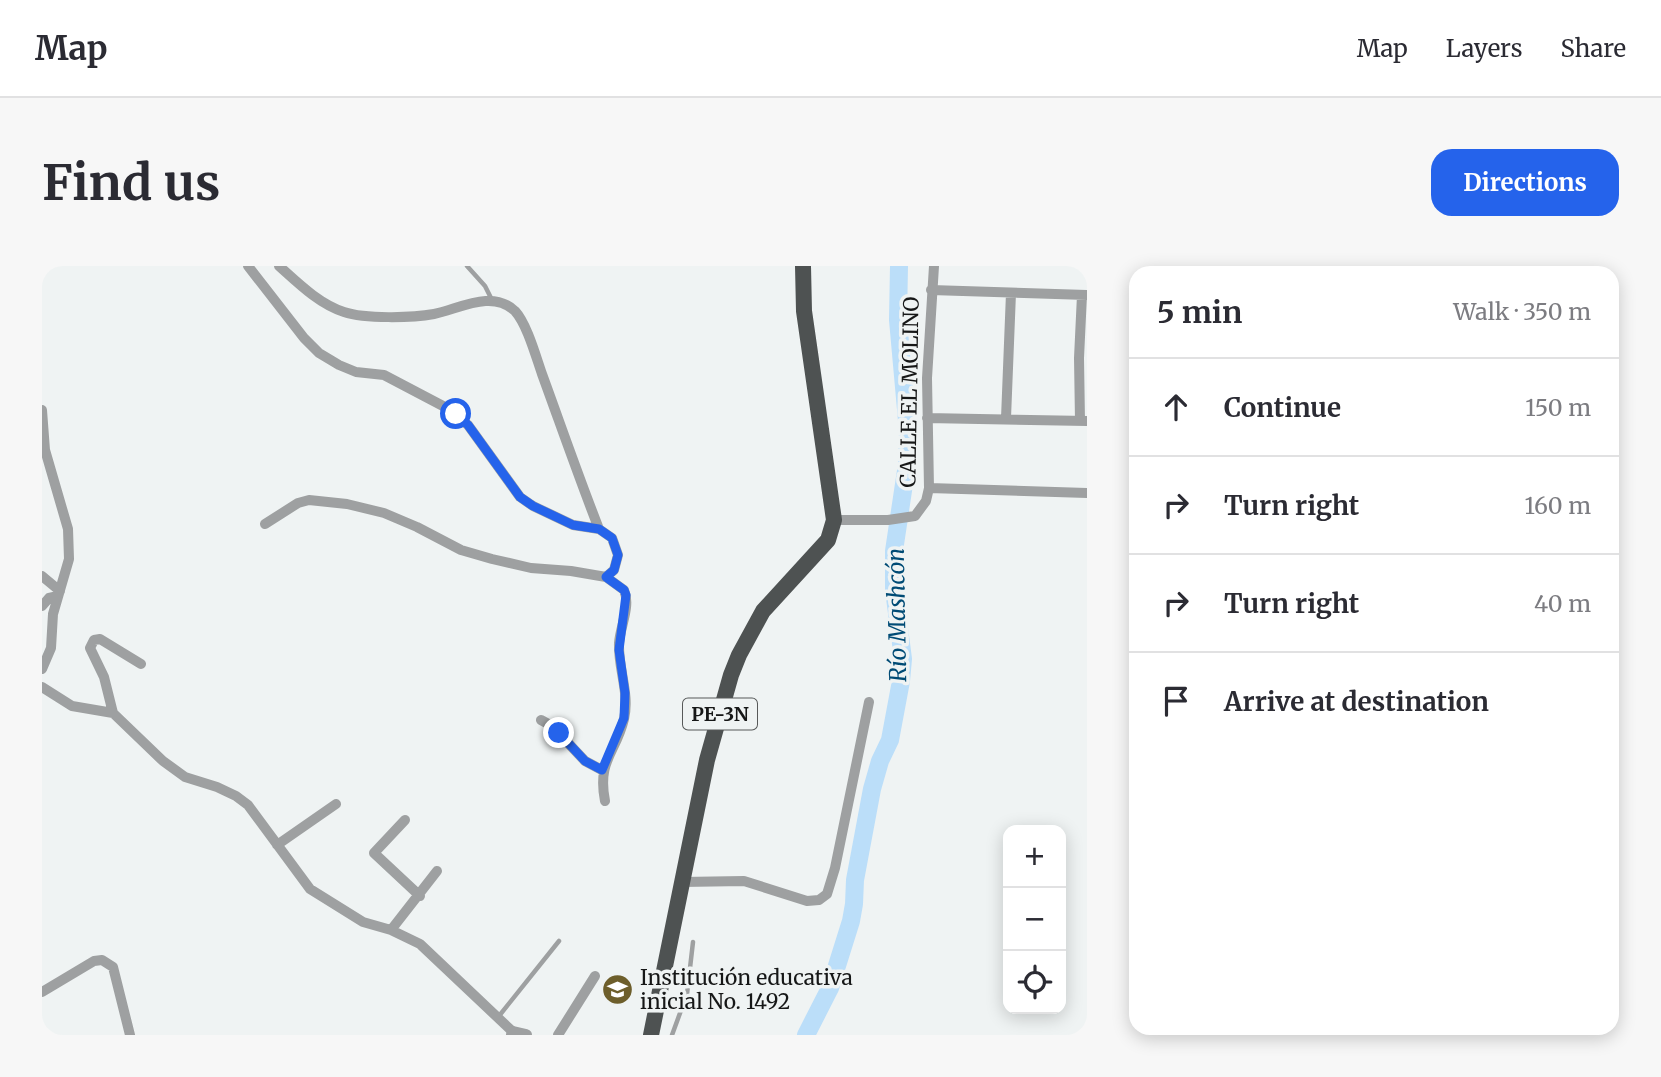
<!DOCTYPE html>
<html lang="en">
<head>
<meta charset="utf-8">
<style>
	:root { --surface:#fff; --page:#f7f7f7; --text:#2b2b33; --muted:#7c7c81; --line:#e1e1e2; --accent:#2563eb }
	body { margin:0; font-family:Merriweather,serif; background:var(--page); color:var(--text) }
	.controls { position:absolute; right:21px; bottom:21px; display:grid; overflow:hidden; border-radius:14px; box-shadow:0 4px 18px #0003 }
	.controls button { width:63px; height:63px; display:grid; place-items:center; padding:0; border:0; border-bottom:2px solid var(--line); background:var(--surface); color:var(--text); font:35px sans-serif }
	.stop { position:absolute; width:21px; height:21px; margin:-16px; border:5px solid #2563eb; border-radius:50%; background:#fff }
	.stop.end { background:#2563eb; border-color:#fff; box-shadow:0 2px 7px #0008 }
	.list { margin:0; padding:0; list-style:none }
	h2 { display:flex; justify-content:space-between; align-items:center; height:91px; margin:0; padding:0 28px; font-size:30px }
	h2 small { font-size:23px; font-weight:400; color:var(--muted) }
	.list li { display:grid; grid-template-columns:46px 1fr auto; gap:21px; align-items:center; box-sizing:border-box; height:98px; padding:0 28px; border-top:2px solid var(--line) }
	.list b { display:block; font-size:26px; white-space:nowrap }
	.list em { font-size:23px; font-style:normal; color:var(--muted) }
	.icon { flex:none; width:38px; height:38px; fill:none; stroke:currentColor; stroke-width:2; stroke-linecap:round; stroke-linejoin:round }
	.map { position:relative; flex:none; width:1045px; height:769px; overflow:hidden; border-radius:21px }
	header { display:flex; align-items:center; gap:42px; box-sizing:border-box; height:98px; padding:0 35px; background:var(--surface); border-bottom:2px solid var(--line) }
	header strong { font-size:33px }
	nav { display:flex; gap:38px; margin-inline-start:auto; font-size:24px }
	.intro { display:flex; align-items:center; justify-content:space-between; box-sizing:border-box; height:168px; padding:0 42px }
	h1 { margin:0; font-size:49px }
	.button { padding:18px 32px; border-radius:21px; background:var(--accent); color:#fff; font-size:24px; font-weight:700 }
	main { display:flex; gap:42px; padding:0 42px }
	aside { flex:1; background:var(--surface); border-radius:21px; box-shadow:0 4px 18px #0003 }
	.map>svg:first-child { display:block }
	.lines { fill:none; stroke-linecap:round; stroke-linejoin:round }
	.river { stroke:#bbdef9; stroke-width:18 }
	.service { stroke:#9ea0a1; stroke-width:4.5 }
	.minor { stroke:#9ea0a1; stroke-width:10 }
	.tertiary { stroke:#9ea0a1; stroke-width:12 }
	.trunk { stroke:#4e5252; stroke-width:16 }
	.route { stroke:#2563eb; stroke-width:9 }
	.labels { text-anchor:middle; stroke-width:7; stroke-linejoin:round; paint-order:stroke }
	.shield { fill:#eff3f3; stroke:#575959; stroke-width:2 }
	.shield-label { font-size:19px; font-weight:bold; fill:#161717 }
	.street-label { font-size:21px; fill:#161717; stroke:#eff3f3 }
	.poi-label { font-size:21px; fill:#161717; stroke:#eff3f3; text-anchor:start }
	.water-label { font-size:23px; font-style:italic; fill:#004b75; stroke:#eff3f3 }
</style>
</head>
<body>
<header>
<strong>Map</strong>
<nav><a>Map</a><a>Layers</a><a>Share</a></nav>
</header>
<div class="intro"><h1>Find us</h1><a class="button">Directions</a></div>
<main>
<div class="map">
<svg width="1045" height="769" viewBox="0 0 1045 769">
	<rect width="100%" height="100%" fill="#eff3f3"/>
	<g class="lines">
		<!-- river -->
		<path class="river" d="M764,769L788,722L809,655L812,638L813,614L830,523L838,495L848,474L859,415L861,393L852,324V285L865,198L866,166L856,54L857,0"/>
		<!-- service -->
		<path class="service" d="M425,0L443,20L450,34
			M457,750L517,675
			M630,769L645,728L651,676"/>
		<!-- minor -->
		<path class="minor" d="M206,0L262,72L277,87L297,99L314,106L342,109L401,140L426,159L478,231L491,240L531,259L557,263L570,272L576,289L572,304L564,311L529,305L489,302L450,293L419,284L375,261L342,247L305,238L267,234L256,237L223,258
			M237,0C256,17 277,38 302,46C323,53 370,52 392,48C417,43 450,23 473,45C485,58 494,91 500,108C519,160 537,212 557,263
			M889,24L1045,29
			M0,144L3,184L26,263L27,293L11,348L9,382L0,403
			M885,152L1045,155
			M964,152L969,27
			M1038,155L1037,92L1040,29
			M887,222L1045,227
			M792,254H846L873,250L884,235L887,222L885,112L892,0
			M0,310L18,325
			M0,340L7,332L16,330
			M0,421L30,440L71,447L121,495L143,511L175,521L194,530L206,539L268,623L321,656L349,664L378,678L471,766
			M71,447L62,411L48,382L52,374L58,373L99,398
			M499,454L510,460L543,495L560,504
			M563,535C555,494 574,487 582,453C588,428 576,403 577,377C578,361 589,340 582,324L564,311
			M363,554L332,587L378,630
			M235,579L294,538
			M640,616L702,615L765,635L777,634L785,628L793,602L827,436
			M349,664L395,605
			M0,726L52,695L60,694L71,701L88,769
			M516,769L553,710"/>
		<!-- tertiary -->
		<path class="tertiary" d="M470,769L471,766L484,769"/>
		<!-- trunk -->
		<path class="trunk" d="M609,769L665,494L689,409L697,389L721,345L786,274L792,254L762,45L761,0"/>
	</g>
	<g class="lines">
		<!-- route -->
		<path class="route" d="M414,148L426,159L478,231L491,240L531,259L557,263L570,272L576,289L572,304L564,311L582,324L584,329L577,384L583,427L582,452L560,504L543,495L517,467"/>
	</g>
	<!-- icons -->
	<defs>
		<symbol id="school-disc" viewBox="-11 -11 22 22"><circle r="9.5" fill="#6d5e2b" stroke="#eff3f3"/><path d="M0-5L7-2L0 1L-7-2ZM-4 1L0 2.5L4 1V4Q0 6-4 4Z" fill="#fff"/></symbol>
	</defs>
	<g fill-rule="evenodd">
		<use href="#school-disc" x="558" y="706" width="35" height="35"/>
	</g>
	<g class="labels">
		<!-- shield labels -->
		<rect class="shield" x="641" y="432.5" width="74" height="31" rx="5"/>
		<g class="shield-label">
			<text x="678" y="455">PE-3N</text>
		</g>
		<!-- street labels -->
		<g class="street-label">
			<text transform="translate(868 126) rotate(-89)" y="7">CALLE EL MOLINO</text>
		</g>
		<!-- poi labels -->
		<g class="poi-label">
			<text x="598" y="719">Institución educativa<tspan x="598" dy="24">inicial No. 1492</tspan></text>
		</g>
		<!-- water labels -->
		<g class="water-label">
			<text transform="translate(855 349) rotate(-91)" y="8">Río Mashcón</text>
		</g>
	</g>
</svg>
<div class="controls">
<button>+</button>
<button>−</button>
<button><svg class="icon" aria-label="locate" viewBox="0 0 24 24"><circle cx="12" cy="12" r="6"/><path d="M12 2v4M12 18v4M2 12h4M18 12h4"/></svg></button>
</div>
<div class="stop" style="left:414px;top:148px"></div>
<div class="stop end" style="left:517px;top:467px"></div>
</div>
<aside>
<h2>5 min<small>Walk · 350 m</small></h2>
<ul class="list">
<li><svg class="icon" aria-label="ahead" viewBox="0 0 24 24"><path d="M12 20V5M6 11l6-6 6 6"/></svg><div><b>Continue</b></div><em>150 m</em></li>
<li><svg class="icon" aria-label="right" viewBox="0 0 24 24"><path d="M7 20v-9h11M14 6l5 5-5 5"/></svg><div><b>Turn right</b></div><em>160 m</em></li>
<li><svg class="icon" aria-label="right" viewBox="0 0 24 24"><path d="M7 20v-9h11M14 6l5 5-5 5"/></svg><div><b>Turn right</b></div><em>40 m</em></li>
<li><svg class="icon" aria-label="arrive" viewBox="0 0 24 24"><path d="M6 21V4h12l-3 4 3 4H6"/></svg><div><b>Arrive at destination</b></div></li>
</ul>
</aside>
</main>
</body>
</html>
